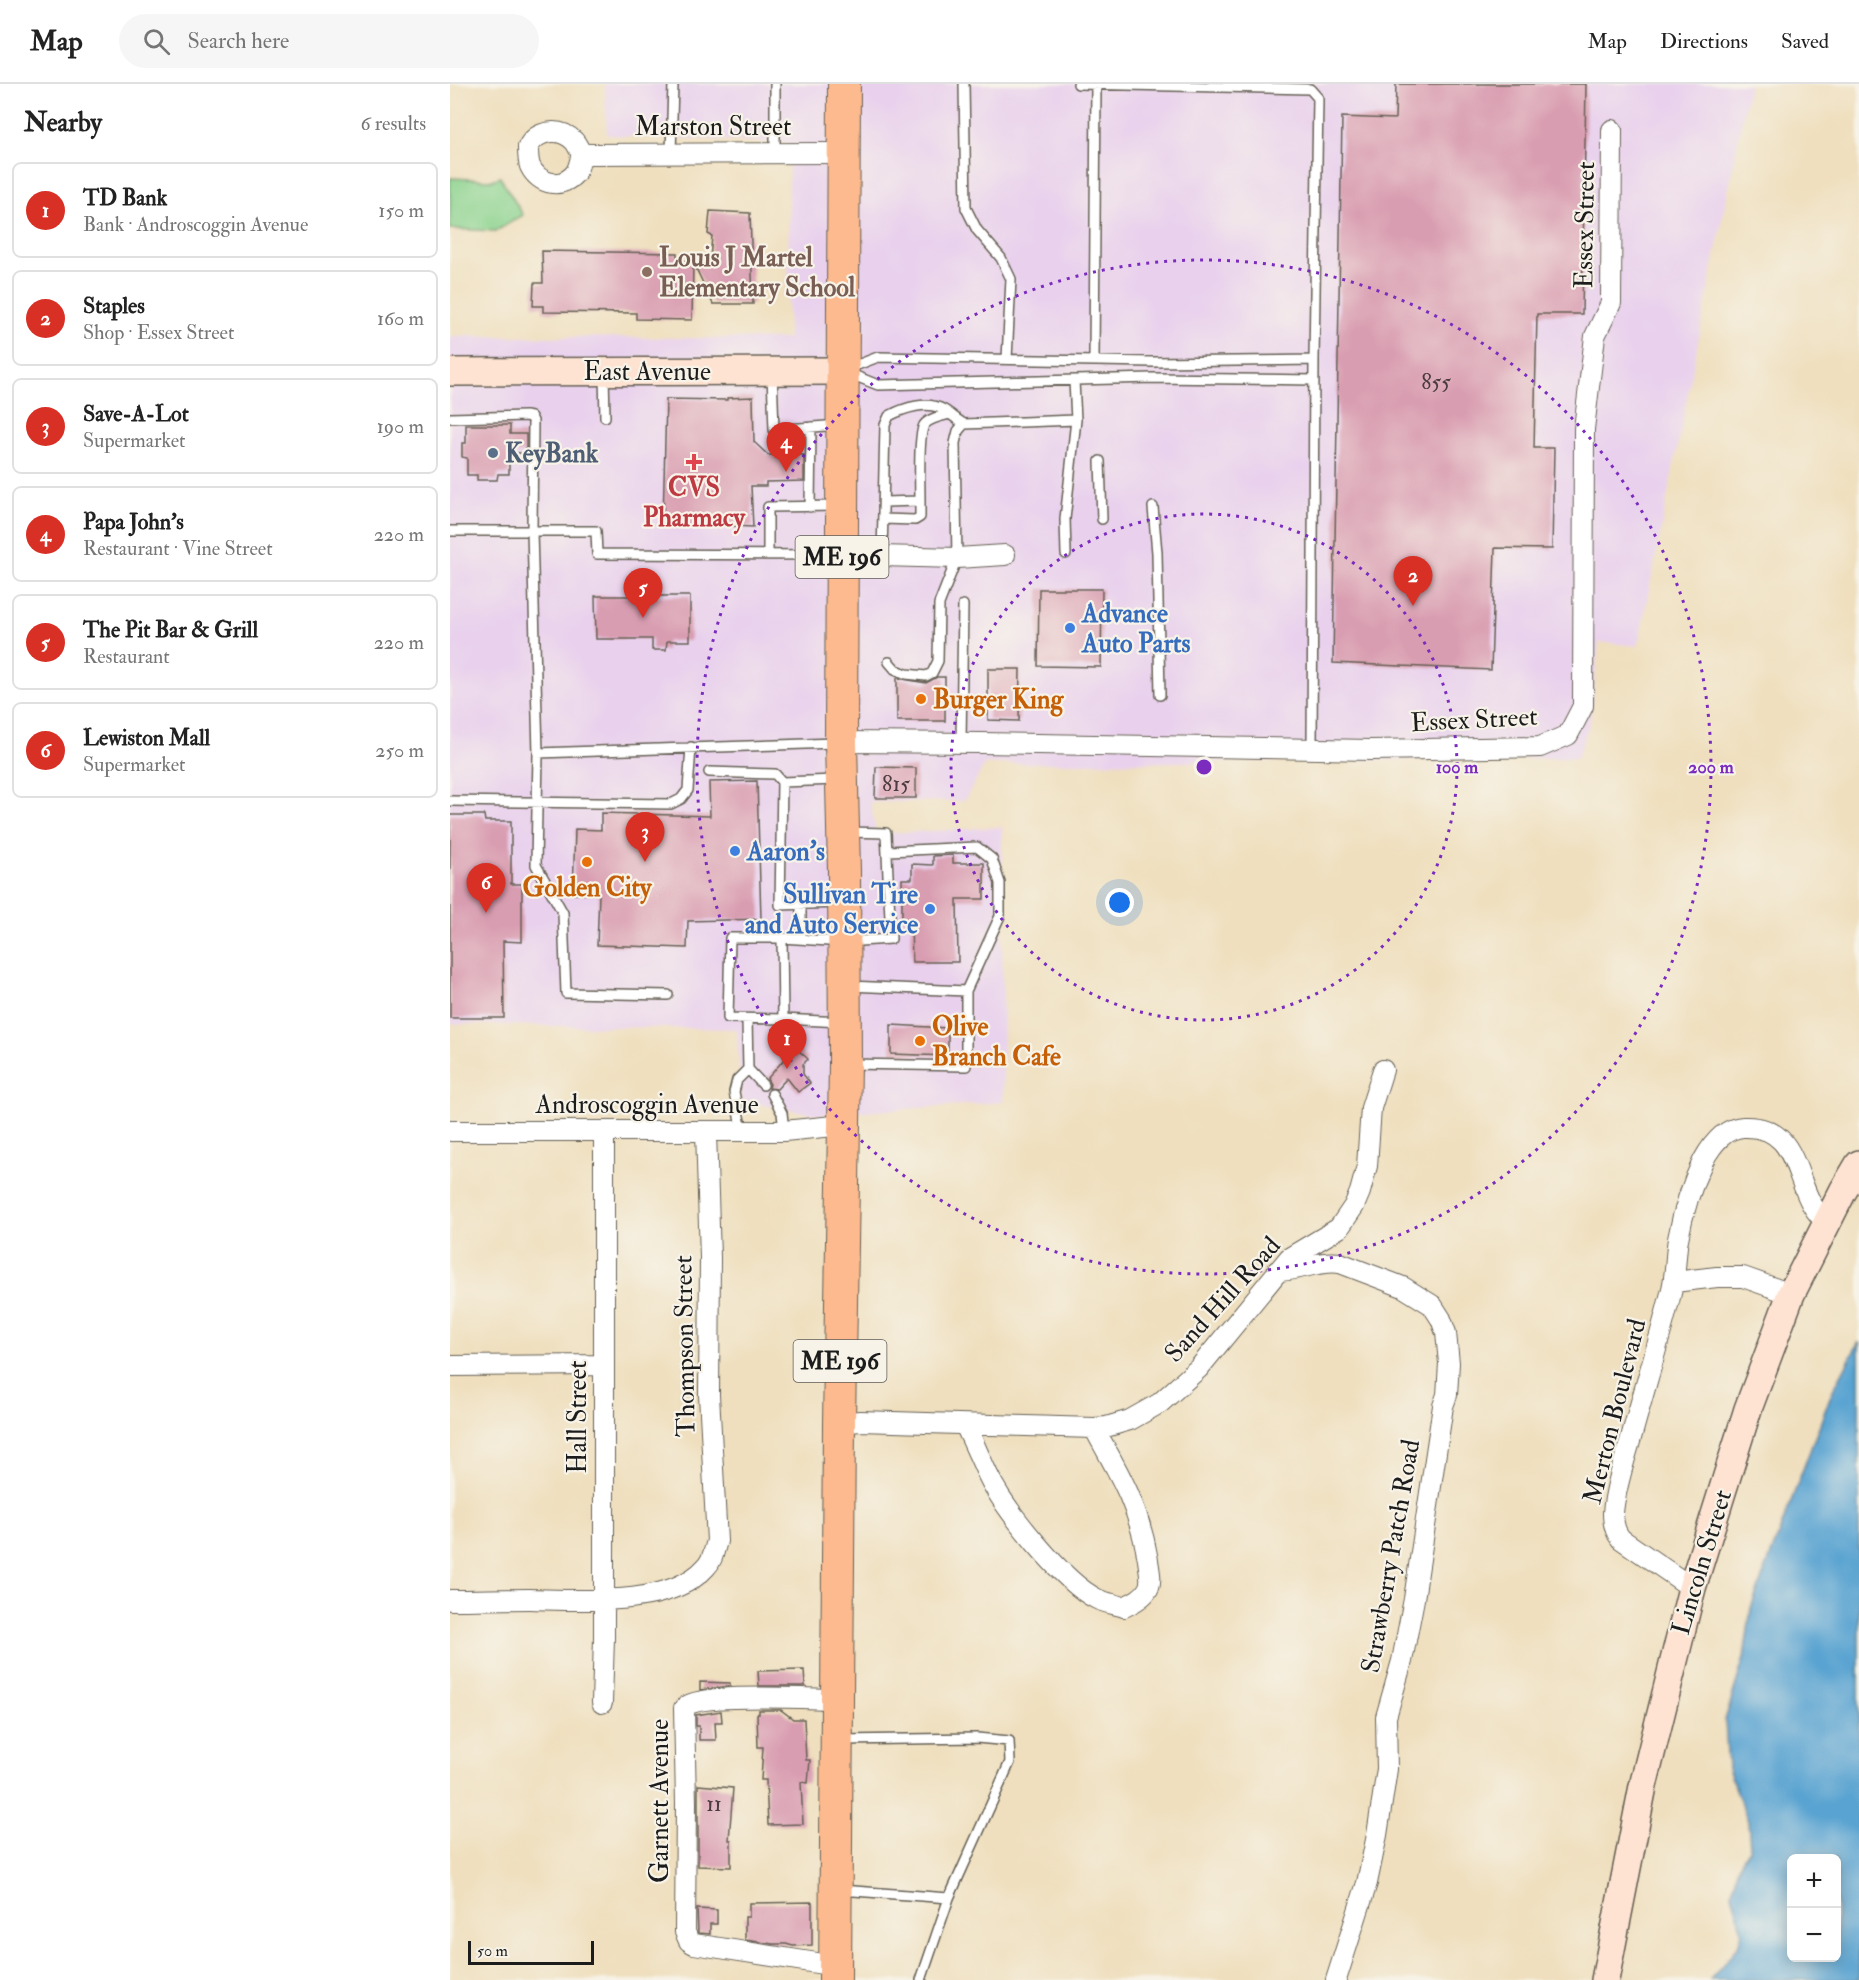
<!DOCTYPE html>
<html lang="en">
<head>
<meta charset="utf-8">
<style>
	:root { --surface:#fff; --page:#f6f6f6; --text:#222; --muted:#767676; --line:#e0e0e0; --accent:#d93025 }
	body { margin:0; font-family:"IM FELL Double Pica",serif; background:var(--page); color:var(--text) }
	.controls { position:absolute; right:18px; bottom:18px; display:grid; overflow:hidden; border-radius:9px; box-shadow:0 3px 15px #0003 }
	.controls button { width:54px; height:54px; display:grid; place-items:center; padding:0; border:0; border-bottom:2px solid var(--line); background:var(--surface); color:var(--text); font:30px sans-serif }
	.scale { position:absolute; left:18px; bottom:15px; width:126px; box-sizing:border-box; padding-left:6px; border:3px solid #1c1c1c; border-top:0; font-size:16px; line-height:21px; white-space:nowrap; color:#1c1c1c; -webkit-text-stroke:4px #f7f3e8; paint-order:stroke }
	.you { position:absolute; left:670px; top:819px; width:21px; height:21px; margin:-15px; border:4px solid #fff; border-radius:50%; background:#1a73e8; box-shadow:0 0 0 9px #1a73e833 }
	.badge { display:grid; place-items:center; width:39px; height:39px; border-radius:50%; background:var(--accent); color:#fff; font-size:20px; font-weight:700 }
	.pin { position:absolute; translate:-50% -50px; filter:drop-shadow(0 2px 3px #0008) }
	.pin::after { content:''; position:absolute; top:32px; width:21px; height:18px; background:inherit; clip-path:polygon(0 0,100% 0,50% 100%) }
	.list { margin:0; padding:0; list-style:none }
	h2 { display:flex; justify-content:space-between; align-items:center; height:78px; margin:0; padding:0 24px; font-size:26px }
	h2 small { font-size:20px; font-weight:400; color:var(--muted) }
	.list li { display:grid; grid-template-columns:39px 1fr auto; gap:18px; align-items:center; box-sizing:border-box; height:96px; margin:0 12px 12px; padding:0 12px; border:2px solid var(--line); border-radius:9px }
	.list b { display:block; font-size:22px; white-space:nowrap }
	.list p { margin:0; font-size:20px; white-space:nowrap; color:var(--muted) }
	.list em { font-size:20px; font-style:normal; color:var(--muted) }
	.icon { flex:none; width:33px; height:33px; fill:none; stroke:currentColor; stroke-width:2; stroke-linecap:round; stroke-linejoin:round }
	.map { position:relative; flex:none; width:1409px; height:1896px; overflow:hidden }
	header { display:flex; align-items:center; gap:36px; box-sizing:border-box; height:84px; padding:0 30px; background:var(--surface); border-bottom:2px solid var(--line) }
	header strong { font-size:28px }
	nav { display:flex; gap:33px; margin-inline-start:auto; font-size:21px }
	.search { width:420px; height:54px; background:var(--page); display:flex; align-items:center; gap:15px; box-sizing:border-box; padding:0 21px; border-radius:33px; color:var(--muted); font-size:22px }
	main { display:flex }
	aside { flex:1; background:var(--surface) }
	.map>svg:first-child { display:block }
	.built { fill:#e9d1ed }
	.green { fill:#8bd38e; stroke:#547855; stroke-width:1.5 }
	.water { fill:#59a3d1; stroke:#3a6076; stroke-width:1.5; fill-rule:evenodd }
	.building { fill:#d99db1 }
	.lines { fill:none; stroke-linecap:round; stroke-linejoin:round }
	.service-casing { stroke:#666055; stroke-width:12 }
	.minor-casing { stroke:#666055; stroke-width:22 }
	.secondary-casing { stroke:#666055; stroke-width:30 }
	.trunk-casing { stroke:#666055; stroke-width:34 }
	.service { stroke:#fff; stroke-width:9 }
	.minor { stroke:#fff; stroke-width:20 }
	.secondary { stroke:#fee3d2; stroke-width:27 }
	.trunk { stroke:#fcba8e; stroke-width:32 }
	.ring { fill:none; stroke:#7b2cbf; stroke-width:3; stroke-dasharray:3 6 }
	.education-dot { fill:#8d6e63; stroke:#f7f3e8; stroke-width:2 }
	.service-dot { fill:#5c6f8a; stroke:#f7f3e8; stroke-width:2 }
	.health-dot { fill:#e0444e; stroke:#f7f3e8; stroke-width:2 }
	.shop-dot { fill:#3f7fe0; stroke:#f7f3e8; stroke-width:2 }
	.food-dot { fill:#e8710a; stroke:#f7f3e8; stroke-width:2 }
	.labels { text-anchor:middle; stroke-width:4.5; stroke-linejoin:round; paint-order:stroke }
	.number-label { font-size:22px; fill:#4b3c41 }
	.shield { fill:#f7f3e8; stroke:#5e5c59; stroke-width:1.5 }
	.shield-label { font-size:24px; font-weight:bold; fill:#1c1c1c }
	.street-label { font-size:26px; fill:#1c1c1c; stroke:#f7f3e8 }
	.education-label { font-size:26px; font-weight:bold; fill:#785e54; stroke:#f7f3e8; text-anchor:start }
	.service-label { font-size:26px; font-weight:bold; fill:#4e5e75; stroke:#f7f3e8; text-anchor:start }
	.health-label { font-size:26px; font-weight:bold; fill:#be3a42; stroke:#f7f3e8 }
	.shop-label { font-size:26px; font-weight:bold; fill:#366cbe; stroke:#f7f3e8; text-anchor:start }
	.food-label { font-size:26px; font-weight:bold; fill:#c56008; stroke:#f7f3e8; text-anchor:start }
	.centre { fill:#7b2cbf; stroke:#f7f3e8; stroke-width:3 }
	.ring-label { font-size:18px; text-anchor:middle; font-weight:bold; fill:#7b2cbf; stroke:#f7f3e8; stroke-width:4.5; stroke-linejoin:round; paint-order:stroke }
</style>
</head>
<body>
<header>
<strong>Map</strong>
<div class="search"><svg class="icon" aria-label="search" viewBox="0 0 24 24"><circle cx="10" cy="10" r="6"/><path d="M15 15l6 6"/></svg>Search here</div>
<nav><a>Map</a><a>Directions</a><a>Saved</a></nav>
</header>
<main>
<aside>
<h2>Nearby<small>6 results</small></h2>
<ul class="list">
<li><span class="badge">1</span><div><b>TD Bank</b><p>Bank · Androscoggin Avenue</p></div><em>150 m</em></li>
<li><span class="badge">2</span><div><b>Staples</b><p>Shop · Essex Street</p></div><em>160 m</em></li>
<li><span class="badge">3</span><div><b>Save-A-Lot</b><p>Supermarket</p></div><em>190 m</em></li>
<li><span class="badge">4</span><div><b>Papa John's</b><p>Restaurant · Vine Street</p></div><em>220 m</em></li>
<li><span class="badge">5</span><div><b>The Pit Bar &amp; Grill</b><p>Restaurant</p></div><em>220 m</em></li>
<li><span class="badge">6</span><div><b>Lewiston Mall</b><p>Supermarket</p></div><em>250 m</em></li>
</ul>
</aside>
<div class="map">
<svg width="1409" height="1896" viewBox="0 0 1409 1896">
	<rect width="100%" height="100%" fill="#f7f3e8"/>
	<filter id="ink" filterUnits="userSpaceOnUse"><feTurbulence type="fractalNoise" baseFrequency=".0167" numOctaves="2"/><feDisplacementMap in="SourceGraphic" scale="12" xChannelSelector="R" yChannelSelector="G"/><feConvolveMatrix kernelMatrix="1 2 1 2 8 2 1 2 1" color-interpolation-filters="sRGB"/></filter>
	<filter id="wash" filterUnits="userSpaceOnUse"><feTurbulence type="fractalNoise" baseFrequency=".008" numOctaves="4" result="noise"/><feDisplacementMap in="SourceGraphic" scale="24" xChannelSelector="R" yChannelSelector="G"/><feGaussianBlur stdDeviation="1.35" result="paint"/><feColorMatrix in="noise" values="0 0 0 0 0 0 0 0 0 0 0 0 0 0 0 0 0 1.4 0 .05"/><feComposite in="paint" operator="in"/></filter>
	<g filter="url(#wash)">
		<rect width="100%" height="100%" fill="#efdfbe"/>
		<!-- built -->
		<path class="built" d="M155,0H1299L1188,562L1149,558L1140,638L1127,674L535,680L514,717L420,718L426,750L552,743L553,1018L370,1031L291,1017L287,945L0,940V252L338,255L339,59L157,51Z"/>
		<!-- green -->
		<path class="green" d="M50,93L73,131L46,147L0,145V94L42,96Z"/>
		<!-- water -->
		<path class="water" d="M1409,1258V1896H1260L1288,1862L1292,1848L1282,1809L1287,1785L1300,1763L1298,1737L1278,1684L1275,1636L1294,1574L1301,1524L1382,1308ZM1342,1774H1386V1874H1342Z"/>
		<g id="blocks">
			<!-- building -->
			<path class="building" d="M946,0H1136L1132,230H1087L1084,364H1104L1102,465L1045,464L1041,586L883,579L892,33L945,35Z
				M260,127L300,129L303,220H263L243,178L242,236L186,235V229L93,228V222H83L84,199H93L92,167L227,169V177L260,176L262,152L258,150Z
				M303,313L304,358L318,371H354V397L316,398V402H301L303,443L213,439L216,315L277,316V314Z
				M16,341H60V350H76V369H59V390H48L47,396H27V391H17V374L12,373V359H16Z
				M589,505H652L651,583L588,582Z
				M145,512H240V557H217L216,566H202V555H146Z
				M538,585H570L569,637L538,636Z
				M487,593H495V637H447V594L476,599Z
				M426,683L466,684V714H425Z
				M307,697L311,835L238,837L237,864L147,861L149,810H123L125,745L151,746V729L260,732L259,698Z
				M0,731H34L35,737H61V800H72V858L53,857L54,934H0Z
				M503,771V779H534V815H507L508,878H462L461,837L452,834V795H462V780L483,781V772Z
				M441,941L498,944V972L441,970Z
				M347,965L358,975L353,980V990L360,999L348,1008L337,994L327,1005L319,1004L320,1000L317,995L335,974L337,976Z
				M354,1586L355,1602H309L308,1587Z
				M250,1598L280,1599V1602L250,1606Z
				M309,1626H331L343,1635H354L356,1676H360L358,1699L351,1698L353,1740L318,1741L316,1696H311L313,1663H308L307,1630H309Z
				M271,1627L272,1638H265L266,1656H249V1642H246V1631Z
				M248,1701L283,1704L279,1756H281V1783L248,1782Z
				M362,1818V1861L343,1862L336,1860H323L295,1856V1833H299V1819Z
				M247,1825L267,1826V1840H260V1850L248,1849Z"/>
		</g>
	</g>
	<g filter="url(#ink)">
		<use href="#blocks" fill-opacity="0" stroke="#666055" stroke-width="1.5"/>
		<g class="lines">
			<defs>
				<path id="service" d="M325,0V69
					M514,0L516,124L527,146L551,174L561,195L557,275
					M628,0L860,5L868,14L864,276L862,665
					M221,69L223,0
					M644,276L646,1
					M397,285L428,273L703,278L864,276
					M322,289L324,346L389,341
					M398,289L428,301L703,294L864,296
					M154,290L155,333
					M0,334L75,332L81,333L83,337L82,447L88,669
					M650,377L652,435
					M434,418L470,417C470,402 468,352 474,341C479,334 492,332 500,330
					M360,423L361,343
					M703,423L707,469L710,611
					M433,435L465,436L470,433V417
					M0,447H146L147,470L386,471
					M318,470V423L388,422
					M616,470L615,435L626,336L624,297
					M432,472L435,341L439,332C454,324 477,316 494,326C501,330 507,336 514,340
					M439,578L445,585L456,590L476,592L482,589L488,577L489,520L507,474L505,359L508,347L514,340L626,336
					M511,658L513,521
					M259,688L325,690L332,698
					M386,696L332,698L330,821L388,819
					M0,717L221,720L231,715L238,706L241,663
					M438,767L527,763L542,775L550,799V832L516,907
					M332,854L394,858L441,855L436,749L398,748
					M351,855V819
					M399,902L516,907V982L400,980
					M218,911L116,909L113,829L86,781L88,669L385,659
					M297,935L298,985L313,1001
					M333,935L278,934L280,854H332L333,935L391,938
					M322,1010L332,1029L334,1047
					M292,1047L284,1008L287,996L298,985
					M391,1656L527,1654L559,1657L560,1678L499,1814L471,1896
					M390,1806L499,1814"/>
				<path id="minor" d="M132,70C130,76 129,83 126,88C113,106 89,101 80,82C78,76 78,70 78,63C87,46 110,43 124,57C127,60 129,66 132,70L394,69
					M392,471L507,474L555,471
					M391,658L532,659L922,666L1090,663L1118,651L1133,622L1134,345L1145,252L1161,219L1162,46
					M0,1047H334L394,1041
					M827,1187C849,1187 869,1176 890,1179L953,1203L982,1221L991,1235L996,1249L999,1279L997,1311L993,1322L964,1515L952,1577L936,1633L937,1685L927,1751L917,1799L886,1896
					M1224,1198L1267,1193H1293L1341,1210
					M0,1282L154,1281
					M389,1339L410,1337L644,1344C670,1391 689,1422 698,1476C699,1485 702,1495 699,1503C695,1513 683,1519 674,1523C665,1520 655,1519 647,1515C614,1499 554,1425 538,1391C530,1374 523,1357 515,1341
					M644,1344L656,1343L680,1336L710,1319L749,1284L839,1174L889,1144L904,1122L910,1108L917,1082L921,1024L933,986
					M1242,1504L1171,1455C1165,1448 1163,1439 1163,1429C1165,1405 1174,1378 1181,1354C1194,1306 1209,1258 1221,1209C1226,1192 1225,1173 1228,1155C1233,1128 1241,1102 1253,1077C1261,1062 1274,1044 1293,1043C1356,1040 1341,1112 1377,1138
					M0,1516C26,1516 53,1515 79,1515C129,1516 220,1524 256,1483C263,1476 264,1466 267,1457L259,1311L260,1174L256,1047
					M152,1619L154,1554V1047
					M386,1882L244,1860L239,1857L235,1848L236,1719L234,1624C248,1608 361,1615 387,1615"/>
				<path id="secondary" d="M0,288L394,287
					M1155,1896L1193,1702L1242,1504L1298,1325L1341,1210L1393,1107L1409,1080"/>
				<path id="trunk" d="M385,1896L389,1339L395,980L394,787L391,658L394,0"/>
			</defs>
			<!-- service casing -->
			<use href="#service" class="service-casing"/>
			<!-- minor casing -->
			<use href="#minor" class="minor-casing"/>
			<!-- secondary casing -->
			<use href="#secondary" class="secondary-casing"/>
			<!-- trunk casing -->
			<use href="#trunk" class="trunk-casing"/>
			<!-- service -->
			<use href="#service" class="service"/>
			<!-- minor -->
			<use href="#minor" class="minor"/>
			<!-- secondary -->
			<use href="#secondary" class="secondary"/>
			<!-- trunk -->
			<use href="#trunk" class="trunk"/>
		</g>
	</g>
	<!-- distance rings -->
	<g class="ring">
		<circle cx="754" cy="683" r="253"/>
		<circle cx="754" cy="683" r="507"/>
	</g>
	<!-- markers -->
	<circle class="education-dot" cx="197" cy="188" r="6"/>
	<circle class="service-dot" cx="43" cy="369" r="6"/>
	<path class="health-dot" d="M241 369h6v6h6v6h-6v6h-6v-6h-6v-6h6z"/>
	<g class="shop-dot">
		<circle cx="620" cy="544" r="6"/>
		<circle cx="285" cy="767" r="6"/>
		<circle cx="480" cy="825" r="6"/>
	</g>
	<g class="food-dot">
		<circle cx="471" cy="615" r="6"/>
		<circle cx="137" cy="778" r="6"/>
		<circle cx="470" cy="957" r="6"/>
	</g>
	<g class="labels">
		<!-- number labels -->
		<g class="number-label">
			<text x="986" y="305">855</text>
			<text x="446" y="707">815</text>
			<text x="264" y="1727">11</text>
		</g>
		<!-- shield labels -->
		<g class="shield">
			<rect x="345.5" y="452" width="93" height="42" rx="4.5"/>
			<rect x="343.5" y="1256" width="93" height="42" rx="4.5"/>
		</g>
		<g class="shield-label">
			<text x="392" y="481">ME 196</text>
			<text x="390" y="1285">ME 196</text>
		</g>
		<!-- street labels -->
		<g class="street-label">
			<text x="263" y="51">Marston Street</text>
			<text transform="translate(1134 141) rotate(-89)" y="9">Essex Street</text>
			<text x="197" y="296">East Avenue</text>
			<text transform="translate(1024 635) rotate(-3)" y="9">Essex Street</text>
			<text x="197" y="1029">Androscoggin Avenue</text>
			<text transform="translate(772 1215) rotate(-48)" y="9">Sand Hill Road</text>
			<text transform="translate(234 1262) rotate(-91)" y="9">Thompson Street</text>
			<text transform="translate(1164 1327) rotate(-76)" y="9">Merton Boulevard</text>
			<text transform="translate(127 1333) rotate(-90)" y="9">Hall Street</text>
			<text transform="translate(940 1472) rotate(-80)" y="9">Strawberry Patch Road</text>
			<text transform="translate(1251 1478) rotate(-73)" y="9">Lincoln Street</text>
			<text transform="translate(209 1717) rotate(-90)" y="9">Garnett Avenue</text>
		</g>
		<!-- education labels -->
		<g class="education-label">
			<text x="209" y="182">Louis J Martel<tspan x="209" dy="30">Elementary School</tspan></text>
		</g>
		<!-- service labels -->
		<g class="service-label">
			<text x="55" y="378">KeyBank</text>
		</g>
		<!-- health labels -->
		<g class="health-label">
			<text x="244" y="412">CVS<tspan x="244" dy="30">Pharmacy</tspan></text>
		</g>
		<!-- shop labels -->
		<g class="shop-label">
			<text x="632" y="538">Advance<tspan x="632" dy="30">Auto Parts</tspan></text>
			<text x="297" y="776">Aaron's</text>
			<text x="468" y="819" text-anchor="end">Sullivan Tire<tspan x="468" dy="30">and Auto Service</tspan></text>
		</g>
		<!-- food labels -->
		<g class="food-label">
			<text x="483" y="624">Burger King</text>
			<text x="137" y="812" text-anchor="middle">Golden City</text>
			<text x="482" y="951">Olive<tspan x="482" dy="30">Branch Cafe</tspan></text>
		</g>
	</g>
	<circle cx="754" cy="683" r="9" class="centre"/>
	<g class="ring-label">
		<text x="1007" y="689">100 m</text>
		<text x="1261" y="689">200 m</text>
	</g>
</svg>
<div class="controls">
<button>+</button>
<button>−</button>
</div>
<div class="scale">50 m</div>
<div class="you"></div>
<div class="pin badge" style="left:337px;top:985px">1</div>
<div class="pin badge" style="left:963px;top:522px">2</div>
<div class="pin badge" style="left:195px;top:778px">3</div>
<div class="pin badge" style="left:336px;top:388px">4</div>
<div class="pin badge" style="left:193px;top:534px">5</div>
<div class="pin badge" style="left:36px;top:829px">6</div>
</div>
</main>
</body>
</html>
